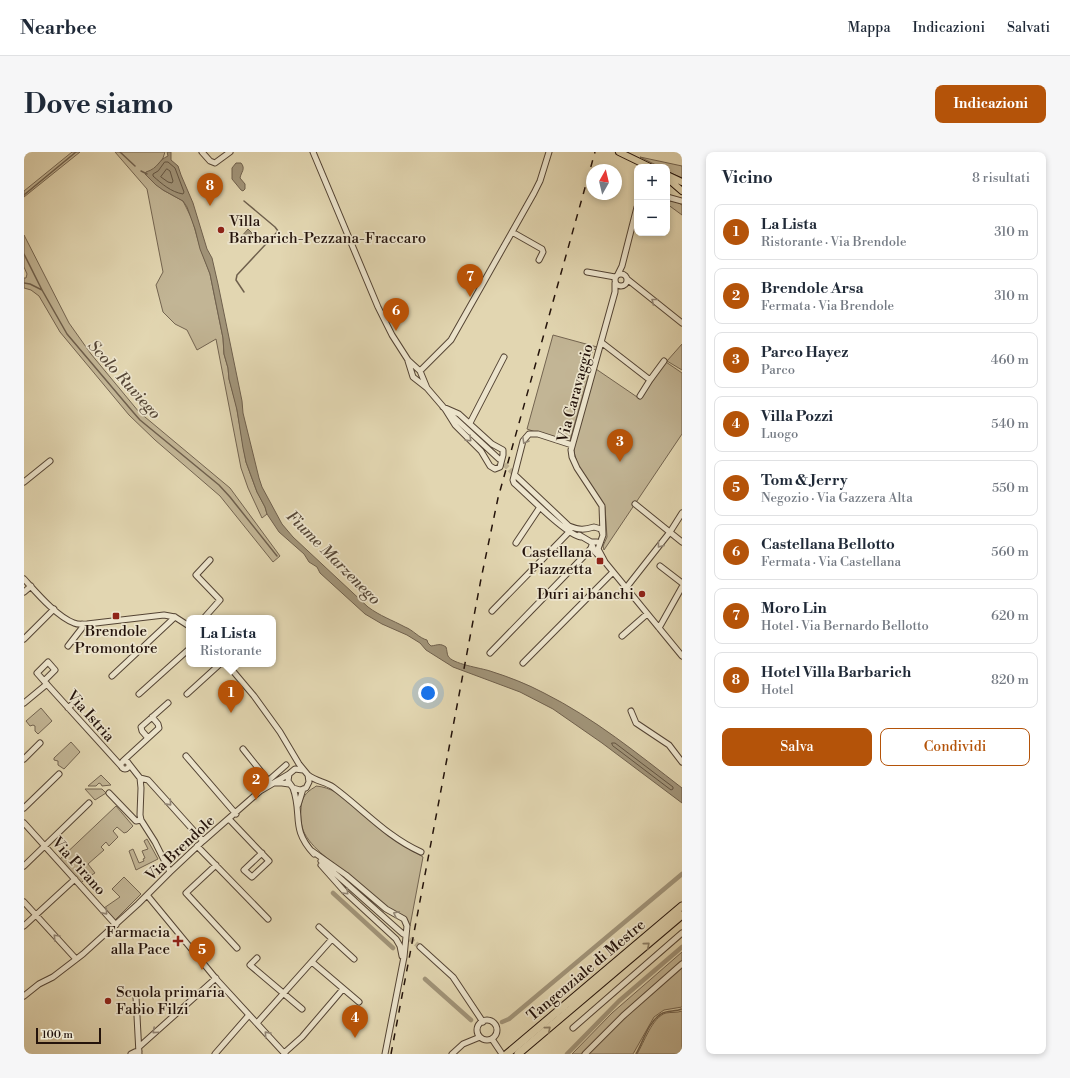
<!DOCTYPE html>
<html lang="it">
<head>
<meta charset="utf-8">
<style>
	:root { --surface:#fff; --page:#f6f6f7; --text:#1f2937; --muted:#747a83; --line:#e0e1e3; --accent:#b45309 }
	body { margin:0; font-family:"Libre Bodoni",serif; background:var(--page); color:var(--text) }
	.controls { position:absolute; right:12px; top:12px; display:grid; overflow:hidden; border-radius:8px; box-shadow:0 2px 6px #0003 }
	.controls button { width:36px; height:36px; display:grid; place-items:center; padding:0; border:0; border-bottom:1px solid var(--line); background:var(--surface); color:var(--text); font:20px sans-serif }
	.compass { position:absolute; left:562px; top:12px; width:36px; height:36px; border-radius:50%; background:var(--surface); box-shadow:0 2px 6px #0003; rotate:8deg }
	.scale { position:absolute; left:12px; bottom:10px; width:65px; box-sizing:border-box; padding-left:4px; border:2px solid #24130b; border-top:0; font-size:11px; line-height:14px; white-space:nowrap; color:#24130b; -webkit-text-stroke:3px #ece4cc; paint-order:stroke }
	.you { position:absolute; left:404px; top:541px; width:14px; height:14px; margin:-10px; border:3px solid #fff; border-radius:50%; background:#1a73e8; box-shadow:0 0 0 6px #1a73e833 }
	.badge { display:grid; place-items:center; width:26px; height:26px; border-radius:50%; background:var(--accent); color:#fff; font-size:13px; font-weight:700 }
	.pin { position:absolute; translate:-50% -33px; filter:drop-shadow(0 1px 2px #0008) }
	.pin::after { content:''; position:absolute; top:21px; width:14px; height:12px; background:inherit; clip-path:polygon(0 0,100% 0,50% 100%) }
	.popup { position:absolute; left:162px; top:463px; width:90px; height:52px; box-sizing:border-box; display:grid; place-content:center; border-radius:8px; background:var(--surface); filter:drop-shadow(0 1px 3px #0005); font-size:13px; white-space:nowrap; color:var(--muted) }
	.popup b { font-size:15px; color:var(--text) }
	.popup::after { content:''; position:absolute; left:50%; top:100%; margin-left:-8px; border:8px solid transparent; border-top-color:var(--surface) }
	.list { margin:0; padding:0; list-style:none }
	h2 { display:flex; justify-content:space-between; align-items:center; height:52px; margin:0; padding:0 16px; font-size:17px }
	h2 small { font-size:13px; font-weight:400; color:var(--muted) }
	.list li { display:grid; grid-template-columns:26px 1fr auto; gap:12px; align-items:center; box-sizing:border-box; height:56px; margin:0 8px 8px; padding:0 8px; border:1px solid var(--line); border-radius:8px }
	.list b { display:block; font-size:15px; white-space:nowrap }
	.list p { margin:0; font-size:13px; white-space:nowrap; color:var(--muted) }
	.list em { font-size:13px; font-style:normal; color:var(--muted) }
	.actions { display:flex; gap:8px; padding:12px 16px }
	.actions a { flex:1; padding:9px 0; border:1px solid var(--accent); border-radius:8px; text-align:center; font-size:14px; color:var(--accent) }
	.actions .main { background:var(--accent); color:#fff }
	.map { position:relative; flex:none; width:658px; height:902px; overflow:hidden; border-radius:8px }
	header { display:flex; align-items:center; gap:24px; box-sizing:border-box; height:56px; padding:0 20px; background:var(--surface); border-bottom:1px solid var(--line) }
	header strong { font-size:19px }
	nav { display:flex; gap:22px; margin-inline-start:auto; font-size:14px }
	.intro { display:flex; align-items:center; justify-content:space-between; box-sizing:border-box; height:96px; padding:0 24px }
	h1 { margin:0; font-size:28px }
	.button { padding:10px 18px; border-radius:8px; background:var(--accent); color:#fff; font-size:14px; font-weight:700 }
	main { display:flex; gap:24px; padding:0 24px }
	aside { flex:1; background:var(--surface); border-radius:8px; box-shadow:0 2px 6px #0003 }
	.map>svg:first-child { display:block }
	.green { fill:#c2b595; stroke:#736450 }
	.water { fill:#a19479; stroke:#6f604d }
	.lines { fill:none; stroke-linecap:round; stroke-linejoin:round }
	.shore { stroke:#625442; stroke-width:1 }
	.stream { stroke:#6f604d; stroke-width:1.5 }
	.canal { stroke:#a19479; stroke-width:4.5 }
	.minor-tunnel { stroke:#bcaf90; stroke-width:5; stroke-dasharray:5 2.5; stroke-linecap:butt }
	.minor-casing { stroke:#544434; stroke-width:7 }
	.major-casing { stroke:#24130b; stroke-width:8 }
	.highway-casing { stroke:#24130b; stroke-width:9 }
	.minor { stroke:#ece4cc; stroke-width:5 }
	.major { stroke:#e2d6b1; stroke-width:6 }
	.highway { stroke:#e2d6b1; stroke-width:7 }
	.rail { stroke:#24130b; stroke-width:1.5; stroke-dasharray:7 7; stroke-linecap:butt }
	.oneway { stroke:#928675 }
	.oneway2 { stroke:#8c7e66 }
	.poi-dot { fill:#8f2418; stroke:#ece4cc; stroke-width:1.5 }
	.labels { text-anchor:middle; stroke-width:3.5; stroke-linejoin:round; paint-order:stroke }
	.poi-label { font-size:15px; fill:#24130b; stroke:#ece4cc; text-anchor:end }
	.street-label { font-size:15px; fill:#24130b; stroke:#ece4cc }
	.water-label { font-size:16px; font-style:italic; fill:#564737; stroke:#ece4cc }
</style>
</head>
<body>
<header>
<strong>Nearbee</strong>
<nav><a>Mappa</a><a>Indicazioni</a><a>Salvati</a></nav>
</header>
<div class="intro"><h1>Dove siamo</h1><a class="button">Indicazioni</a></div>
<main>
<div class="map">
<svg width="658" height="902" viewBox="0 0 658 902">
	<rect width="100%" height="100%" fill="#e2d6b1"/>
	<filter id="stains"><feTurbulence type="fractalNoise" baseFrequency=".005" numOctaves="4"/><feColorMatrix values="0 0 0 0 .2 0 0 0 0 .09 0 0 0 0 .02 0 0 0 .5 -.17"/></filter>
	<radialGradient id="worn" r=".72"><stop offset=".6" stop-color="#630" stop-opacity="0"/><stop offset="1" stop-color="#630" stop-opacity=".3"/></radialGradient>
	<!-- green -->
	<path class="green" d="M48,0H56L0,45V39Z
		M91,0H141L139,6L125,26L139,38L159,49L168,67L176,95L186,122L199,186L200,202L204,216L205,227L212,252L222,310L233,340L241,355L243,362L238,366L224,336L217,316L192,187L173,198L163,178L151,172L139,160L132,133L139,120L123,37Z
		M616,5L658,14V26L643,19V15H636Z
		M643,48L653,50L658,53V63L643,52Z
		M0,83L45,171L67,202L115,260L206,336L256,404L249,410L196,344L131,288L105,263L36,180L15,144L7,138L0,136V126H2L3,122L0,115Z
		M529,183L573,195L572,198L569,197L566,207L569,208L545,292L503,277Z
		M658,192V218L643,209Z
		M642,210L658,221V282L580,398L579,394L583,385L581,355L576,346L554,314L550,300V293L572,217L616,247Z
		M17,556L28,569L14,582L11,579V574L9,573L6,574L2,569Z
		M47,590L56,600L40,617L34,613V609L30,608V606Z
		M77,623L87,633L78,634L77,632L75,631L72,634H64Z
		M292,634C320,636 343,668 365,684C375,692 388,698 399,705L386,774L380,765L367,758L327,725V724C312,713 286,696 279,678C277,672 276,664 277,657C277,646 282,640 291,635Z
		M61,637H78L82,641L71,648Z
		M92,654L109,674L103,680L100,681L93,675L89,679L94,685L85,694L82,690L77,695L80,698L64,712L71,721L62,726L57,731L35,708Z
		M123,687L134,707L112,718L105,699L109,697L115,711L120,709L119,707L121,706L118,699L124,697L120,689Z
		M100,725L117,742L91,768L80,756L96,745L88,737Z
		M658,800V855L640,858L630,865L609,902H548L588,861Z
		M658,859V902H613C620,891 628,865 642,861C647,860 653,861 658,859Z"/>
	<!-- water -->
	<path class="water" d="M143,0H147V8L154,14L157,23L169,51L183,97L188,106L194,132L218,249L219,261L235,326L238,335L258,372L269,385L344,455C356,464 368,468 381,475C389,478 395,486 403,488L404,491L407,494C414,493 416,491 422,495C423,498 423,502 424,504C428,512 457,516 466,519C485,525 503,532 520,541C570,566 614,602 658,636V651L578,591L529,557L496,540L429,515L402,498L396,491L383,483L358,472L341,462L296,421L293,415L285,410L280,402L255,380L243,362L241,355L233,340L222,310L219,296L213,258L205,227L204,216L200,202L199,186L186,122L176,97L171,77L163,55L159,49L139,38L132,33L121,22L122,20C135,16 134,8 144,4Z
		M212,11H217C222,17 217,20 216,26L221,32V37L219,39L217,38L208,27V16Z
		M224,77L228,81L222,89L217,85Z"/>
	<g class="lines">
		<!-- shore -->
		<path class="shore" d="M141,10H144L151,16L160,40L159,42C147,40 138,32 129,24V22L134,19Z
			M143,17L146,19L149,29L148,31L144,30L137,25Z
			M588,591H591L649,635V637L647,638L597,600L589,594Z"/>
		<!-- stream -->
		<path class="stream" d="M96,0L111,14
			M117,19L123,22
			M0,43L52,0
			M0,102L18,138L43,182L109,260L116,268L195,333L206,345L253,404
			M0,131L6,132L18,138
			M220,140L212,128L213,123L254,79L251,75L220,49
			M612,902C619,890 624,870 637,862C643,858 651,860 658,857"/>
		<!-- canal -->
		<path class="canal" d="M309,741L369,796
			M401,827L447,868
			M478,870L485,867L658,722
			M543,902L595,849L658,795"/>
		<!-- minor-tunnel -->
		<path class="minor-tunnel" d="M475,307L491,323
			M380,782L396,795"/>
		<defs>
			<path id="minor" d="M178,0L186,9L191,11L206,0
				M289,0L354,155L368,183L384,208L396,219L403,236
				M643,45L658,49
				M488,80L518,97L519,100L515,108
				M563,120L591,125
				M591 128a6 6 0 1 1 12 0a6 6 0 1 1-12 0Z
				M594,122L598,114L613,55
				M603,127L658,171
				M577,190L626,228L640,209
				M384,209L389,225L403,236L421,257L475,307
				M396,219L427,188L510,41L516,29L525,0
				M616,244L626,228
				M419,255L435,262L468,292L479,298V303L476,315L471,317L466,314L457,299L431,273L421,257
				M446,271L480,205
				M548,293L514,282H505L499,289L489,328L490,331C503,342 542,383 557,385
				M491,323L546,375
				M0,330L26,309
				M611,352L658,390
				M545,374C555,378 560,378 570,375L577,377L579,383L574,397L581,410L658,504
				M579,382L578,354L553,316L548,305L547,298L591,140V131
				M555,383L567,390H573
				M492,391L516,355
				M568,393L571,400L578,407
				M636,414L658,431
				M0,427C12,440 33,465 50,471C54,473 59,472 63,472L140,463L151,465L165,474
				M602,436L646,380L658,361
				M0,440L7,434
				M468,459L546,379
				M180,466L196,448L172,423L186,408
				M635,476L658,435
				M598,484L623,462
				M0,487L30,457
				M44,494L58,476V472
				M466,501L563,401L567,396L568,393
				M499,511L589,420
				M203,512L230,544L256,580L275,612L284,623L285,630L282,636L276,638L269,636L264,629L265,622L271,617L279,618
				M88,524L151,465
				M20,529L31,518L24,510L13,521L20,529L97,614
				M115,542L165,497
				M163,542L196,512
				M0,551L23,532
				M44,556L55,546
				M607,559L612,571L645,593L658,610
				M124,586L118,579L117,575L144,551
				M219,597L247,632
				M162,604L212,662
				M0,607L16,591
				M97 613a4 4 0 1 1 8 0a4 4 0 1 1-8 0Z
				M99,609L135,576L134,572L128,565
				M105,612L116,626L117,636L116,663L117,668L131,690L146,720
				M284,623C291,629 302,630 309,635C339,657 363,685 397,700
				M116,626L124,628L179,689
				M245,628L262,613
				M250,631H258L265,632
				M269,636C279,664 266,676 290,702
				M85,641L112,669L117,668
				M274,653L279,637
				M0,656L35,622
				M205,667L245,709L228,725L220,718L238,701
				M0,671L92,773
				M173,694L244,767
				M288,699L322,723L362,757L380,767L383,774L380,805L361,902
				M297,709L379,782
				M192,713L162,741L213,796
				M297,713L321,740L372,787L376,794L378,804
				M0,714L65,651
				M123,743L193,828L261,902
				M0,750L52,807
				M0,774L51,727
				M295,775L330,807
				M396,795L429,825L459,870
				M233,806L226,813L278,857
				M288,810L335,850
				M0,844L15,832L29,825L59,802L114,752L146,720L179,689L236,639L265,622
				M112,845L115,902
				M453 878a10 10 0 1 1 20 0a10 10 0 1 1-20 0Z
				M233,871L308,787
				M549,876L658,781
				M468,887L478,902
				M115,895L192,826
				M260,901L278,885L319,837
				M107,902L111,900L115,899
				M191,902L225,863
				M428,902L439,892L456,885
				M561,902L599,864L658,812"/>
			<path id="major" d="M595,0L626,15
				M643,23L658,30
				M643,26L658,39"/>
			<path id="highway" d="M483,902L658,754
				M494,902L658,763"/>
		</defs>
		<!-- minor casing -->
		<use href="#minor" class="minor-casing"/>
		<!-- major casing -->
		<use href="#major" class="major-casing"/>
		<!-- highway casing -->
		<use href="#highway" class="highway-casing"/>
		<!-- minor -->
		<use href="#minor" class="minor"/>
		<!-- major -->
		<use href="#major" class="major"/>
		<!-- highway -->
		<use href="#highway" class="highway"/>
		<!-- rail -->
		<path class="rail" d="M367,902L457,427L474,346L571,0"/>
	</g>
	<!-- one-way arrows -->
	<defs><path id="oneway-chevron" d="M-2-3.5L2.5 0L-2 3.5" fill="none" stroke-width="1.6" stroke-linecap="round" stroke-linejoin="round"/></defs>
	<g class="oneway">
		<use href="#oneway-chevron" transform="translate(630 149) rotate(-142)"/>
		<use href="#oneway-chevron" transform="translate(445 287) rotate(44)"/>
		<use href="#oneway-chevron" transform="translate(501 289) rotate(120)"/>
		<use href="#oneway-chevron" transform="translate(636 393) rotate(128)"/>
		<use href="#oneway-chevron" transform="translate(145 651) rotate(48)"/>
		<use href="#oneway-chevron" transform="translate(322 740) rotate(45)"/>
		<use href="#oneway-chevron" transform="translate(81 760) rotate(48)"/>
		<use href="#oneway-chevron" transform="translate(372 762) rotate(-153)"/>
		<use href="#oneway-chevron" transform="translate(32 785) rotate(-133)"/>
		<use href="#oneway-chevron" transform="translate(131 879) rotate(138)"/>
		<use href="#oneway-chevron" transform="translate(243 882) rotate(-132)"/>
	</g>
	<g class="oneway2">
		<use href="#oneway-chevron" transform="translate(623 793) rotate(-40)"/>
		<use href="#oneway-chevron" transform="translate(524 877) rotate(-40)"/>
	</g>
	<!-- markers -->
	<g class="poi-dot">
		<circle cx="197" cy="78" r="4"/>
		<rect x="572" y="405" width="8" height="8" rx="2"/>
		<circle cx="618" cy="442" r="4"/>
		<rect x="88" y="460" width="8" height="8" rx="2"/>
		<path d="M152 783h4v4h4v4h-4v4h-4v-4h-4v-4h4z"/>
		<circle cx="84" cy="849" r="4"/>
	</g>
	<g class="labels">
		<!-- poi labels -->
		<g class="poi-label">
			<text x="205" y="74" text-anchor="start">Villa<tspan x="205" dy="17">Barbarich-Pezzana-Fraccaro</tspan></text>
			<text x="568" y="405">Castellana<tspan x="568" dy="17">Piazzetta</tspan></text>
			<text x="610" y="447">Duri ai banchi</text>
			<text x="92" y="484" text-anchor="middle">Brendole<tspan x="92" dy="17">Promontore</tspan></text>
			<text x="146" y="785">Farmacia<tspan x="146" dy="17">alla Pace</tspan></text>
			<text x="92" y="845" text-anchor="start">Scuola primaria<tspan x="92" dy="17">Fabio Filzi</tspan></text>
		</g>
		<!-- street labels -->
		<g class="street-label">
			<text transform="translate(551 241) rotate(-75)" y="5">Via Caravaggio</text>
			<text transform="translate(67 564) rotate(48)" y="5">Via Istria</text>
			<text transform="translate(156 696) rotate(-43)" y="5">Via Brendole</text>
			<text transform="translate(55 714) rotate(48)" y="5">Via Pirano</text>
			<text transform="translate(562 818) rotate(-40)" y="5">Tangenziale di Mestre</text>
		</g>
		<!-- water labels -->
		<g class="water-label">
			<text transform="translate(101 227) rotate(48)" y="6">Scolo Ruviego</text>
			<text transform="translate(310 405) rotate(45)" y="6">Fiume Marzenego</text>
		</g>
	</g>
	<rect width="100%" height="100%" filter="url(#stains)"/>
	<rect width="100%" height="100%" fill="url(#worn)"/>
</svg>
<div class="controls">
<button>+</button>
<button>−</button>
</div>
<svg class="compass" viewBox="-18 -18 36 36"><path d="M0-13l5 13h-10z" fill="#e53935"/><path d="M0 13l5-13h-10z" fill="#747a83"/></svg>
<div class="scale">100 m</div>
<div class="you"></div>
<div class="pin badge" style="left:207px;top:561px">1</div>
<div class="popup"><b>La Lista</b>Ristorante</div>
<div class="pin badge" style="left:232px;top:648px">2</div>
<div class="pin badge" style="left:596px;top:310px">3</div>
<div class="pin badge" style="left:331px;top:886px">4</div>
<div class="pin badge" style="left:178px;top:818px">5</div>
<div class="pin badge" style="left:372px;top:179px">6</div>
<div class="pin badge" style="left:446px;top:145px">7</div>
<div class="pin badge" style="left:186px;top:54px">8</div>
</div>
<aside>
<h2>Vicino<small>8 risultati</small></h2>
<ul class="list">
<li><span class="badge">1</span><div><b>La Lista</b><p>Ristorante · Via Brendole</p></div><em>310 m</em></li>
<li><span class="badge">2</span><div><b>Brendole Arsa</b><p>Fermata · Via Brendole</p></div><em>310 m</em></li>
<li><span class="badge">3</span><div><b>Parco Hayez</b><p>Parco</p></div><em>460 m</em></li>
<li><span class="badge">4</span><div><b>Villa Pozzi</b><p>Luogo</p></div><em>540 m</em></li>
<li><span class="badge">5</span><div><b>Tom &amp; Jerry</b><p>Negozio · Via Gazzera Alta</p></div><em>550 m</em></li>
<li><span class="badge">6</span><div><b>Castellana Bellotto</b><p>Fermata · Via Castellana</p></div><em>560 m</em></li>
<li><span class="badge">7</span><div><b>Moro Lin</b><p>Hotel · Via Bernardo Bellotto</p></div><em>620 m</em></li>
<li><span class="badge">8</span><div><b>Hotel Villa Barbarich</b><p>Hotel</p></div><em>820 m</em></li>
</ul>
<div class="actions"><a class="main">Salva</a><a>Condividi</a></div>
</aside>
</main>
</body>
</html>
